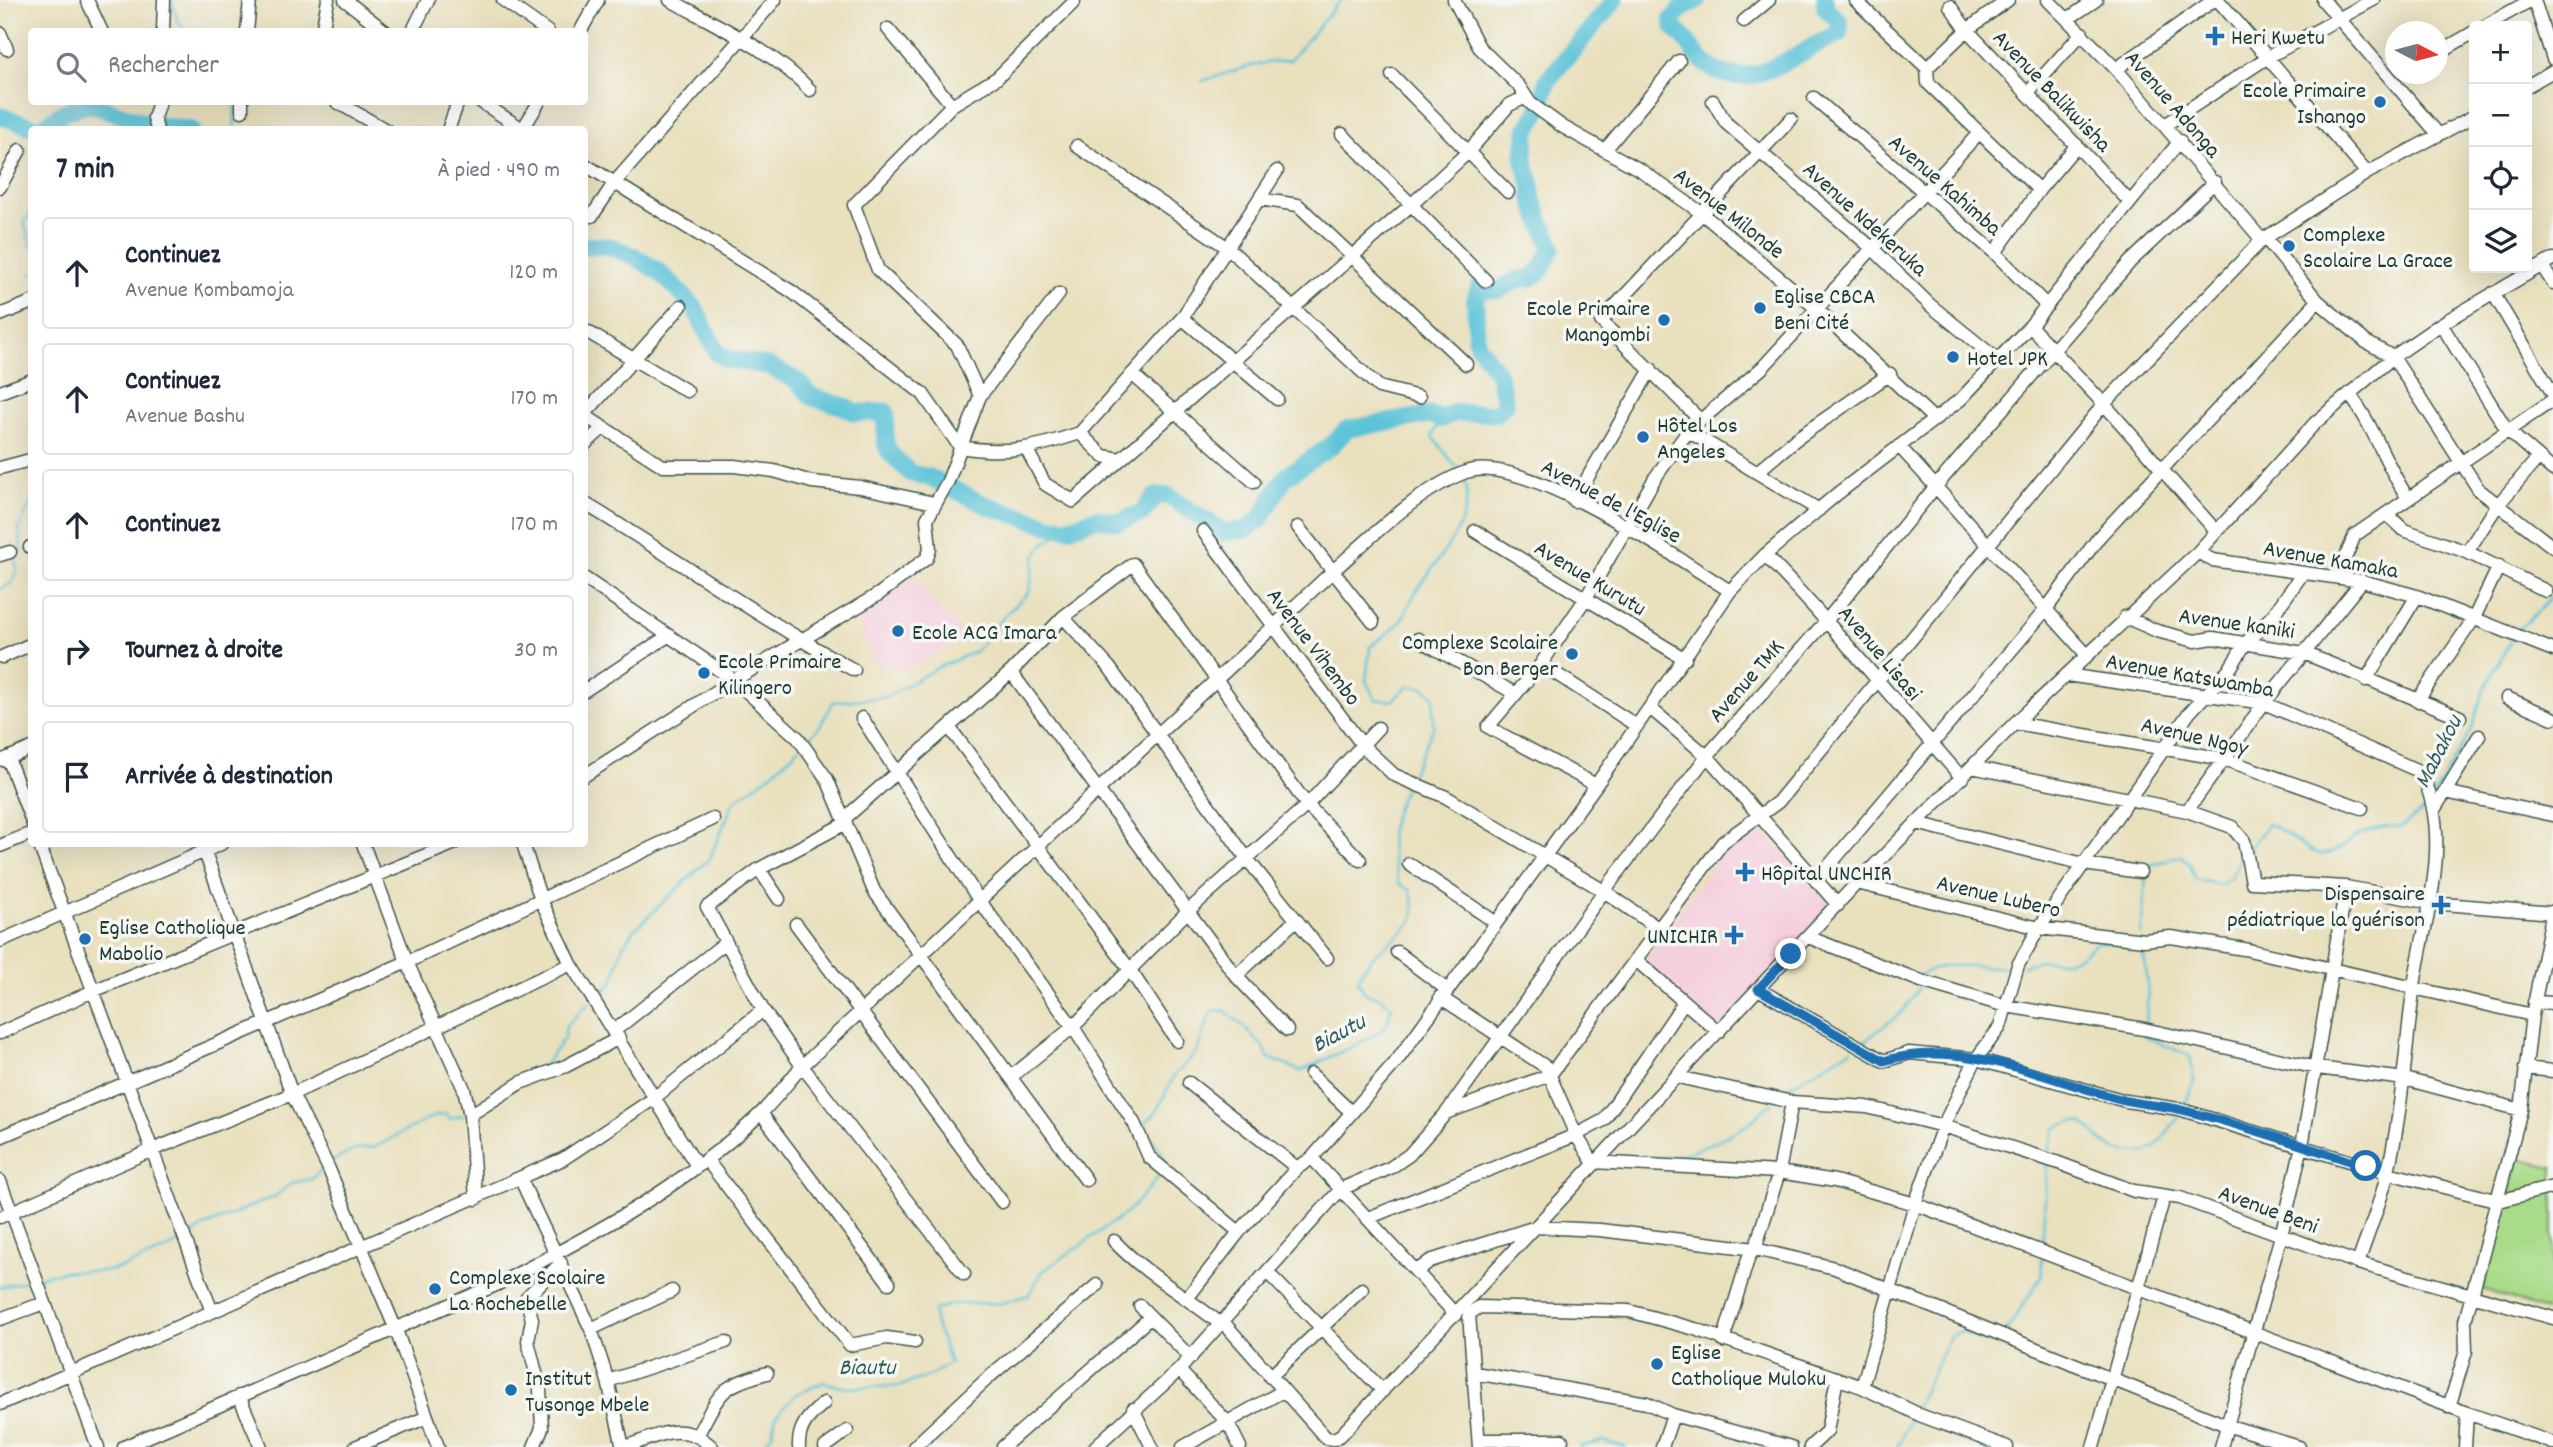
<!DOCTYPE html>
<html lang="fr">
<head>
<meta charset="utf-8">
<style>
	:root { --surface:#fff; --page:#f2f2f3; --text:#1f2937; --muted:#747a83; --line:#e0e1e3 }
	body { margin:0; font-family:Dekko,sans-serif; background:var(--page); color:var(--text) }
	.controls { position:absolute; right:21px; top:21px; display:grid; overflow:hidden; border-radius:7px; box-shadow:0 7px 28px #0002 }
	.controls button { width:63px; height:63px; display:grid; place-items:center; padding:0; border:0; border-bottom:2px solid var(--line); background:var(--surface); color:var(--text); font:35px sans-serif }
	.compass { position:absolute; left:2385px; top:21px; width:63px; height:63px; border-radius:50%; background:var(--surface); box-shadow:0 7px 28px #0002; rotate:96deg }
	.stop { position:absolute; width:21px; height:21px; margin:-16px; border:5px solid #1f6fb2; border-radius:50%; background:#fff }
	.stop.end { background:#1f6fb2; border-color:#fff; box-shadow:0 2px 7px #0008 }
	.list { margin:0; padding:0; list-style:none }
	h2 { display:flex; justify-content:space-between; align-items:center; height:91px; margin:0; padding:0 28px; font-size:30px }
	h2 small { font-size:23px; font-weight:400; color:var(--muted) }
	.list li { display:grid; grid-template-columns:46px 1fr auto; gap:21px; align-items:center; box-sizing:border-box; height:112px; margin:0 14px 14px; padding:0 14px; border:2px solid var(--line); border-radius:7px }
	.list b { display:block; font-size:26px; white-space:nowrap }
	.list p { margin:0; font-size:23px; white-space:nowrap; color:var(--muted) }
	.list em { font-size:23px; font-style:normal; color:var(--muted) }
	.icon { flex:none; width:38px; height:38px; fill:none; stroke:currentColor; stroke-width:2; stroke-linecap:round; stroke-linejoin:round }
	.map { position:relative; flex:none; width:2553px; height:1447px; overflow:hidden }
	.search { position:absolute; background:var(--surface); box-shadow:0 7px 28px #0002; left:28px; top:28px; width:560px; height:77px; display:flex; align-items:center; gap:18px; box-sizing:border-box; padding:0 24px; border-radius:7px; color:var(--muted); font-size:26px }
	.panel { position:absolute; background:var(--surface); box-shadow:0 7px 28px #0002; left:28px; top:126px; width:560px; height:721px; border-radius:7px }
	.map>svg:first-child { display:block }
	.built { fill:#f4cfdd }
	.green { fill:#a9db89; stroke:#648c5e; stroke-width:2 }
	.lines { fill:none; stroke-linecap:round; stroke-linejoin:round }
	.stream { stroke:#5bc3d8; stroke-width:2.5 }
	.river { stroke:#5bc3d8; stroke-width:18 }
	.minor-casing { stroke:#3d5549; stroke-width:15 }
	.minor { stroke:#fff; stroke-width:12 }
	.route { stroke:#1f6fb2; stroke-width:9 }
	.poi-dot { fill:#1f6fb2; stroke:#f6f6f2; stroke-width:2.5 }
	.labels { text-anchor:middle; stroke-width:7; stroke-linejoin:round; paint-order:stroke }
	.poi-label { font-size:23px; fill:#1f3d34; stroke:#f6f6f2; text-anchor:start }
	.street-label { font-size:23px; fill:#1f3d34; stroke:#f6f6f2 }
	.water-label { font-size:24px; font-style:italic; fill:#2e5e5d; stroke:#f6f6f2 }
</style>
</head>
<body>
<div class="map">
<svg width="2553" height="1447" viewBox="0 0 2553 1447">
	<rect width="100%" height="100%" fill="#f6f6f2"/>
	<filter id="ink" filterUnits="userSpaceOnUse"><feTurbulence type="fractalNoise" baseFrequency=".0143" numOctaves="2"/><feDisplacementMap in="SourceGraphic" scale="14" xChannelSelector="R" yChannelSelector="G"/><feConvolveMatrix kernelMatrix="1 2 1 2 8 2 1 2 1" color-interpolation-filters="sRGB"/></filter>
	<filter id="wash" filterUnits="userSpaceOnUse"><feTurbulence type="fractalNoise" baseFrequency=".00686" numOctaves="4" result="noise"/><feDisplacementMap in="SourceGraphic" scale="28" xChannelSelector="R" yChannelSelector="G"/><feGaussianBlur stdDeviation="1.57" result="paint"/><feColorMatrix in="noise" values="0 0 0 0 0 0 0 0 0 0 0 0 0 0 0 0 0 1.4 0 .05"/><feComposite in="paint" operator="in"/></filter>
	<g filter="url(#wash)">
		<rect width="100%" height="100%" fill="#e9e0be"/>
		<!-- built -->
		<path class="built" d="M911,579L917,585H922L936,608L939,607L967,637L907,670L874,662L855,618Z
			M1757,823L1831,908L1719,1029L1643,963L1728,844H1737L1744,838L1745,830Z"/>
		<!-- green -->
		<path class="green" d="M2519,1159L2553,1167V1313L2482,1289Z"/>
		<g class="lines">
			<!-- stream -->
			<path class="stream" d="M171,0L178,21L186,32
				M1202,81L1257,64L1290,60L1341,0
				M234,102L235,130
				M40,129V130
				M32,211L24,223L32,247
				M32,273V275
				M1441,419L1432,436L1459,471
				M0,589L12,583L17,570L15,558L21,550L19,528L32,501
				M2518,630L2553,596
				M805,742L820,726L833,702L886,697L937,668L976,651L1007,613L1029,592C1037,553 1029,548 1070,528
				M1410,777L1433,729L1434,696L1425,688L1408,686L1392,701L1375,699L1366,681L1370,647C1380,638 1395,630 1402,619C1408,610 1411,599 1417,590C1437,559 1480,516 1463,476
				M2434,795L2473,726L2483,691L2512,639
				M2250,848L2268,824C2285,829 2306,852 2320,854C2336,856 2345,842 2358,835C2373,828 2386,826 2401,827L2428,807
				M2141,934L2147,866L2181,856L2190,864L2195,879L2221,885L2231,878L2242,854
				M2141,944C2148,972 2150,995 2145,1024
				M2023,966C2055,951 2066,976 2096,942L2116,943
				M1921,975C1948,958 1983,969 2013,967
				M601,993L613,982L623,945L636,928L710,858L734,801L770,775L800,747
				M2145,1033L2146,1037L2190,1056L2194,1081L2184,1108
				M1861,1044L1902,1012L1920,986
				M515,1079L521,1073L544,1066L564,1038L566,1026L589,1003
				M1779,1096L1783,1090L1852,1049
				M2048,1154L2055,1129C2089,1107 2090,1140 2116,1150C2125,1153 2135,1153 2144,1153L2158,1144L2181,1114
				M1637,1159C1650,1156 1663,1159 1676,1156C1699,1151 1722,1138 1742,1128C1753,1122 1761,1110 1772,1104
				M329,1163L356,1149L375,1147L434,1116L447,1114L449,1119L464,1115
				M1165,1163C1163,1146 1149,1140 1143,1124L1155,1114L1174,1076L1197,1052L1210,1015L1215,1010L1225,1011L1242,1025L1261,1044L1269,1058L1301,1071L1370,1038L1386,1026L1392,1007L1380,997L1365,993L1358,981C1366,949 1413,935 1414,913C1414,906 1412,897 1410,890L1399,884C1387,839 1386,828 1406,786
				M189,1237L205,1226L276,1196L291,1183L312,1179L324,1167
				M2042,1248L2047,1164
				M40,1277C70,1268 76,1272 105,1271C119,1271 167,1250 180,1242
				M0,1287L31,1280
				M2006,1332L2041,1277L2042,1258
				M1915,1409L1950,1336L1962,1332L1990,1343L1999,1339
				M762,1447L772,1434L776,1416L795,1395L824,1382L846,1388L901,1386L931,1375L950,1363L935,1322L934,1310L953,1304L1002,1303L1029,1295L1042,1272L1129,1211L1162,1173
				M1579,1447L1603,1441L1626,1447
				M1897,1447L1912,1415"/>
			<!-- river -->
			<path class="river" d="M1698,0L1685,6L1672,19L1674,28C1689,39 1694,57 1710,67C1753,96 1799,48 1839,34L1840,22L1825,8V0
				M0,116L40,129L64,112L90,104L149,124L191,130
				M584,246H609L634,256L661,273L695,308L717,353L727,359L769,366L797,381L812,397L846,407L855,413L886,412L885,441L889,452L910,473L931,478L986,505L1051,526L1070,528L1096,518L1118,522L1142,513L1156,496H1168L1225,533L1247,529L1260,520L1285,477L1332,445L1347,429L1430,415L1441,419L1454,413H1496L1505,404L1498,373L1477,344L1475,301L1479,288L1498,290L1517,280L1531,278L1542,269L1552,247L1532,199V187L1524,159L1527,131L1541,106L1547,81L1615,0"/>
		</g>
	</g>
	<g filter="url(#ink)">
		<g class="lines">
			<defs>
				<path id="minor" d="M87,0L102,32
					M345,0L386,32
					M503,0L548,32
					M670,0C718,26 772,50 810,90
					M1454,0L1479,47L1519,86L1530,103L1563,127L1642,171L1700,212L1817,309L1935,420
					M2048,0L2116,69L2262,240
					M2218,0L2367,173
					M2323,0L2439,135
					M2534,0L2553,59
					M1856,1L1927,68L1967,30L2008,0
					M1950,6L1967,30L2129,201
					M2069,18L2096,0
					M1744,21L1769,0
					M2485,26L2531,0
					M888,29L952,105
					M163,32L164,0
					M247,32L250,0
					M322,32L328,0
					M412,32L428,0
					M580,32L598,0
					M0,33L7,49
					M2438,53L2474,32
					M1927,68L1928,83L2039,190
					M2116,69L2214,0
					M1392,75L1508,192
					M2527,86L2553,71
					M2029,92L2082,33
					M1814,98L1995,253L2047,306
					M1713,101L1726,123L1872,248L1930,305L1999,361
					M337,102L386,130
					M481,102L524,130
					M242,111V102
					M2165,125L2268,57L2373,0
					M523,129L539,102
					M157,130L154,118L159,102
					M448,130L458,102
					M1342,134L1486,281
					M1077,146L1228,248L1379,387L1419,397
					M1605,150L1679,61
					M584,164L791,291L923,394L960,447C1008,455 1035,448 1080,433L1103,456L1121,459L1412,204L1468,152L1509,105L1524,98
					M0,187L20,150
					M1259,199L1298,205L1466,364
					M592,216L615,182L775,0
					M2265,238L2318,301L2366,342L2393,357L2479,490L2553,547
					M1995,253L2039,190L2077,145
					M2542,266L2553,283
					M2493,293L2553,394
					M0,315L32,302
					M1182,318L1277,399
					M2441,324L2507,430L2553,470
					M2030,326L2104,404L2216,531
					M586,331L687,391
					M1132,374L1254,482
					M0,392L32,380
					M2349,394C2374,425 2385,465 2408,498
					M980,396L1059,294
					M584,415L663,466H734L774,471L812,482L860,487L934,503
					M584,415L681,306
					M1699,419L1601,321L1791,119
					M1688,431L1819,510
					M1080,433L1182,318L1277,171
					M584,445L603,428
					M1899,446L2087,655
					M1027,450L1045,484L1073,501L1121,459
					M0,468L30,460
					M1757,472L1796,439L1890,374
					M1574,501L1651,369
					M584,503C675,558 761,619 854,670
					M2387,514L2404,530L2467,552L2546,591
					M1298,527L1373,622
					M1203,531L1363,746L1394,775L1446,797L1604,891L1659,929
					M1475,531L1685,659
					M30,547L32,546
					M2198,552L2212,560L2362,581L2417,596L2553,650
					M2467,552L2497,506L2538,458
					M0,555L10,552
					M1765,555C1834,626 1896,703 1962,778
					M2337,577L2355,535L2553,400
					M584,578L734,680L798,738L827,779L874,891L1086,1180
					M1063,617L1109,667L1248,860L1327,958
					M2125,617L2157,631L2195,641L2213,638L2304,653L2460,717
					M1418,639L1516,694
					M2,657L32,644
					M1541,664L1637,726
					M1011,672L1236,976L1287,1030
					M2066,675L2264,703L2421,772C2455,841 2423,920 2413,992C2405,1052 2402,1112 2388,1171C2381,1202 2368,1233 2358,1263
					M2366,680L2417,596
					M584,691L668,636
					M2507,698L2553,718
					M2417,701L2473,620L2499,566
					M1650,708L1707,756L1838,905
					M862,718L979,900L1073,1027L1134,1123L1149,1157L1239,1232
					M2015,723L2224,759L2362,808
					M949,727L1130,970L1177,1041
					M8,758L32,822
					M3,760L32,748
					M1972,767L2187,811L2232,827L2244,841L2252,882L2346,887L2432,903L2553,913
					M584,776L734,680L879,594L927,558L930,549L927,519L948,481L980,396L957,345L878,270L854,205L952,105L997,78L1074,2
					M1596,785L1488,727L1541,664L1586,598L1655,478L1688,431L1762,368L1979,133
					M2445,792L2479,736
					M2435,808L2445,792L2553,815
					M2187,811L2264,703L2362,581
					M844,819L1011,672L1063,617L1133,564L1307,805L1360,860
					M846,823L759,869L707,907L763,1010L802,1066L964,1274
					M1916,823L2084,864L2140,872
					M39,844L212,1312
					M202,844L292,1094L328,1167L396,1330L438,1447
					M363,844L407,962L464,1089L470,1115L476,1199
					M523,844L541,900L571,964L697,1166
					M0,846L32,833
					M1409,864L1495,922
					M759,869L779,899
					M1816,881L2047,608L2099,537L2318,301
					M1857,883L2039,928L2144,940L2171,937L2244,949L2532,1015
					M796,924L1002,1202
					M1808,937L1921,981L2006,1006L2144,1029L2317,1068L2405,1079L2521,1110
					M0,941L221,844
					M1397,952L1446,989
					M1636,960L1719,1032
					M1236,976L1296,920
					M1758,989L1884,1061L1909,1053L1976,1059L2126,1101L2179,1109L2388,1173L2499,1201L2553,1187
					M1440,997L1546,1067L1576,1135L1593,1162
					M2534,1002L2553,1003
					M614,1031L726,942
					M0,1033L93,991L453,844
					M2525,1068L2553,1071
					M1311,1074L1351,1112
					M1011,1077L1073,1027L1189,910L1307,805L1378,728
					M1678,1077L1792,1102L1867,1107L1943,1126L2056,1162L2134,1191L2180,1198L2358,1263L2553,1318
					M1189,1083L1297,1168L1312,1158L1456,1315
					M1448,1112L1550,1075L1723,842L1778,802L2104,404L2262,240L2367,173L2474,116
					M761,1113L889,1283
					M470,1115L520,1083L566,1066L619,1038
					M0,1137L407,962L713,819
					M1312,1158L1396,1062L1596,785L1730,591L1765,555L1837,494L1961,399L2030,326L2180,141
					M706,1159L850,1345L887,1338L915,1342
					M1593,1162L1779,1172L1835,1181L1915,1204L2467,1413L2553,1443
					M521,1180L591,1329L608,1381L623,1447
					M0,1181L98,1447
					M0,1217L152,1150L292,1094L571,964
					M1368,1218L1576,1135L1604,1120L1684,1002
					M1114,1241C1146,1275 1186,1296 1222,1325
					M1417,1271L1430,1261L1536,1227L1600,1230L1755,1249L1835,1268L2226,1425L2299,1447
					M1267,1272L1383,1391
					M1188,1297L1239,1232L1297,1168
					M1140,1306L1191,1358
					M1469,1314L1479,1307L1629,1311L1695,1329L1862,1387L1922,1416L2007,1447
					M1469,1314L1479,1447
					M0,1319L44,1303
					M1224,1323L1326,1438L1334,1439L1341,1435L1857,883L2015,723L2198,552L2315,423L2393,357L2441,324L2553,259
					M591,1329L672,1291
					M1723,1341L1749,1256L1755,1249L1779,1172L1792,1102
					M1179,1370L1228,1423L1240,1447
					M1475,1373L1647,1403L1673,1415L1791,1447
					M1270,1377L1362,1289
					M608,1381L726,1342
					M1862,1387L1915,1204L1943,1126L1976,1059L2000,1027L2018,965L2039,928L2189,713L2229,670L2245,644L2273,615L2303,573
					M239,1396L261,1447
					M0,1404L563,1159L653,1099L763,1010
					M2449,1407L2466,1351L2465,1321L2521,1110L2532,1015L2553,911
					M1133,1409L1152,1447
					M698,1434C721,1392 719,1386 767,1373
					M1479,1440H1562
					M124,1447L498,1284C589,1237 685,1186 759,1115C775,1100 788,1082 802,1066L1333,571C1370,538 1419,489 1466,472C1524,452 1679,559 1730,591
					M355,1447L425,1418
					M534,1447L542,1428L540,1389L528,1341L532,1319L526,1298L561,1263
					M625,1447C659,1436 682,1419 712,1447
					M799,1447C798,1426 809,1416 824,1403
					M825,1447L847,1431
					M914,1447L989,1377L1097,1285
					M1003,1447L1151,1317
					M1095,1447L1179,1370L1341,1189L1390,1168L1409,1155L1447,1112L1604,891L1707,756L1827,620L1936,486L2130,262L2215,182
					M1183,1447L1283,1391
					M1662,1447L1673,1415
					M1810,1447L1827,1431L1837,1378
					M2093,1447L2164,1197
					M2221,1447L2281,1236L2302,1146L2346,887
					M2465,1447L2467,1413"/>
			</defs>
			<!-- minor casing -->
			<use href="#minor" class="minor-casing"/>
			<!-- minor -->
			<use href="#minor" class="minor"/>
		</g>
	</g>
	<g class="lines" filter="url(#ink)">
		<!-- route -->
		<path class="route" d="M1791,954L1758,989L1884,1061C1962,1037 2048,1081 2124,1100C2143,1105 2163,1105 2182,1110C2244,1125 2305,1147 2366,1166"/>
	</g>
	<!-- markers -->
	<g class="poi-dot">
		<path d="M2211.5 25.5h7v7h7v7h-7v7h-7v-7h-7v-7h7z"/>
		<circle cx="2380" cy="102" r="7"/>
		<circle cx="2289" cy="246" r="7"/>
		<circle cx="1760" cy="308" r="7"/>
		<circle cx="1664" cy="320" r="7"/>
		<circle cx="1953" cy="357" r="7"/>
		<circle cx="1643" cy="437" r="7"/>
		<circle cx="898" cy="631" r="7"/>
		<circle cx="1572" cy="654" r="7"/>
		<circle cx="704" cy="673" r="7"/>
		<path d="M1741.5 861.5h7v7h7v7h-7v7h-7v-7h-7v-7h7z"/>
		<path d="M2437.5 894.5h7v7h7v7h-7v7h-7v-7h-7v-7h7z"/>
		<path d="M1730.5 924.5h7v7h7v7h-7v7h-7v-7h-7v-7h7z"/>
		<circle cx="85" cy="939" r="7"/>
		<circle cx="435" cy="1289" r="7"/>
		<circle cx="1657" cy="1364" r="7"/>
		<circle cx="511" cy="1390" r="7"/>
	</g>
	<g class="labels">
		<!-- poi labels -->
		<g class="poi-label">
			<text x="2231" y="44">Heri Kwetu</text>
			<text x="2366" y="97" text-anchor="end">Ecole Primaire<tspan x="2366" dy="26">Ishango</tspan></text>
			<text x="2303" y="241">Complexe<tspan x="2303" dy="26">Scolaire La Grace</tspan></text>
			<text x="1774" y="303">Eglise CBCA<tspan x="1774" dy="26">Beni Cité</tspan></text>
			<text x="1650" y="315" text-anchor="end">Ecole Primaire<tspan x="1650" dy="26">Mangombi</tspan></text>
			<text x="1967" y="365">Hotel JPK</text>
			<text x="1657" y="432">Hôtel Los<tspan x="1657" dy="26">Angeles</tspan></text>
			<text x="912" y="639">Ecole ACG Imara</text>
			<text x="1558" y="649" text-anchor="end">Complexe Scolaire<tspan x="1558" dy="26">Bon Berger</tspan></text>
			<text x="718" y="668">Ecole Primaire<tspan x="718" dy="26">Kilingero</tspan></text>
			<text x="1761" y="880">Hôpital UNCHIR</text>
			<text x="2425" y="900" text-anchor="end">Dispensaire<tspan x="2425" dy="26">pédiatrique la guérison</tspan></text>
			<text x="99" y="934">Eglise Catholique<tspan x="99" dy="26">Mabolio</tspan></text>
			<text x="1718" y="943" text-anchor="end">UNICHIR</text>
			<text x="449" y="1284">Complexe Scolaire<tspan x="449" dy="26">La Rochebelle</tspan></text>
			<text x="1671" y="1359">Eglise<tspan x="1671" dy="26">Catholique Muloku</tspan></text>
			<text x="525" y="1385">Institut<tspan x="525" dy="26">Tusonge Mbele</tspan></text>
		</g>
		<!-- street labels -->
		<g class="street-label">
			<text transform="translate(2053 90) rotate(46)" y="8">Avenue Balikwisha</text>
			<text transform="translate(2174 103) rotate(49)" y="8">Avenue Adonga</text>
			<text transform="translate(1946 184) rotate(41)" y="8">Avenue Kahimba</text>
			<text transform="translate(1730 212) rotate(38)" y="8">Avenue Milonde</text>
			<text transform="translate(1866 218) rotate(42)" y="8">Avenue Ndekeruka</text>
			<text transform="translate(1612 500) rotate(28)" y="8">Avenue de l'Eglise</text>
			<text transform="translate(2331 558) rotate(10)" y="8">Avenue Kamaka</text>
			<text transform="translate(1591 577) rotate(31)" y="8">Avenue Kurutu</text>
			<text transform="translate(2237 622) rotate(8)" y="8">Avenue kaniki</text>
			<text transform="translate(1315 646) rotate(53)" y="8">Avenue Vihembo</text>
			<text transform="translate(1881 652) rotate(50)" y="8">Avenue Lisasi</text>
			<text transform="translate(2190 674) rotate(10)" y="8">Avenue Katswamba</text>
			<text transform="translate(1745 680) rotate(-49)" y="8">Avenue TMK</text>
			<text transform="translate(2195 735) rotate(13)" y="8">Avenue Ngoy</text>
			<text transform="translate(1999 895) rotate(13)" y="8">Avenue Lubero</text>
			<text transform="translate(2269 1208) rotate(20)" y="8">Avenue Beni</text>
		</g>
		<!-- water labels -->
		<g class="water-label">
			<text transform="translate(2437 751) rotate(-63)" y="8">Mabakou</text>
			<text transform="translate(1338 1032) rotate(-28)" y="8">Biautu</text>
			<text x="867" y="1374">Biautu</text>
		</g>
	</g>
</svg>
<div class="controls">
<button>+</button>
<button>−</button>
<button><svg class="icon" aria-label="locate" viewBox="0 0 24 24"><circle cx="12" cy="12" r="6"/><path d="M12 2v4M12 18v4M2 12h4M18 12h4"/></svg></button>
<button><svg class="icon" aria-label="layers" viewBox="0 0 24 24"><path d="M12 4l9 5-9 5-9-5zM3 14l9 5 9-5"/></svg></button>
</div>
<svg class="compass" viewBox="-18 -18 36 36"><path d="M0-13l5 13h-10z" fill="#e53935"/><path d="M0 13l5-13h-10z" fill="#747a83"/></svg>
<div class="stop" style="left:2366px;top:1166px"></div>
<div class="stop end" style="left:1791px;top:954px"></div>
<div class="search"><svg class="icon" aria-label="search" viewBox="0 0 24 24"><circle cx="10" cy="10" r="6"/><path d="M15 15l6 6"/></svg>Rechercher</div>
<section class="panel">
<h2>7 min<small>À pied · 490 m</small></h2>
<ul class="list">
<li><svg class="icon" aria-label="ahead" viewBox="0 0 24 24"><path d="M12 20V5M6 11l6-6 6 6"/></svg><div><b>Continuez</b><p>Avenue Kombamoja</p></div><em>120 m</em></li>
<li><svg class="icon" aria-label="ahead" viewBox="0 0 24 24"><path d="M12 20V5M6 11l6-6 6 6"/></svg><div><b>Continuez</b><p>Avenue Bashu</p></div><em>170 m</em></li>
<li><svg class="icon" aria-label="ahead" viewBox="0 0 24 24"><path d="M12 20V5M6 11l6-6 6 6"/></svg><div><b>Continuez</b></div><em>170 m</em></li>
<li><svg class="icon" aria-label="right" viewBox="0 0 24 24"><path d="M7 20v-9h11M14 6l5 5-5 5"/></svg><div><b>Tournez à droite</b></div><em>30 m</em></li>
<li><svg class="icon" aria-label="arrive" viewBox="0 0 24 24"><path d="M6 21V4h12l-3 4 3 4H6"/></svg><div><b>Arrivée à destination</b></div></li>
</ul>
</section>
</div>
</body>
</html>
